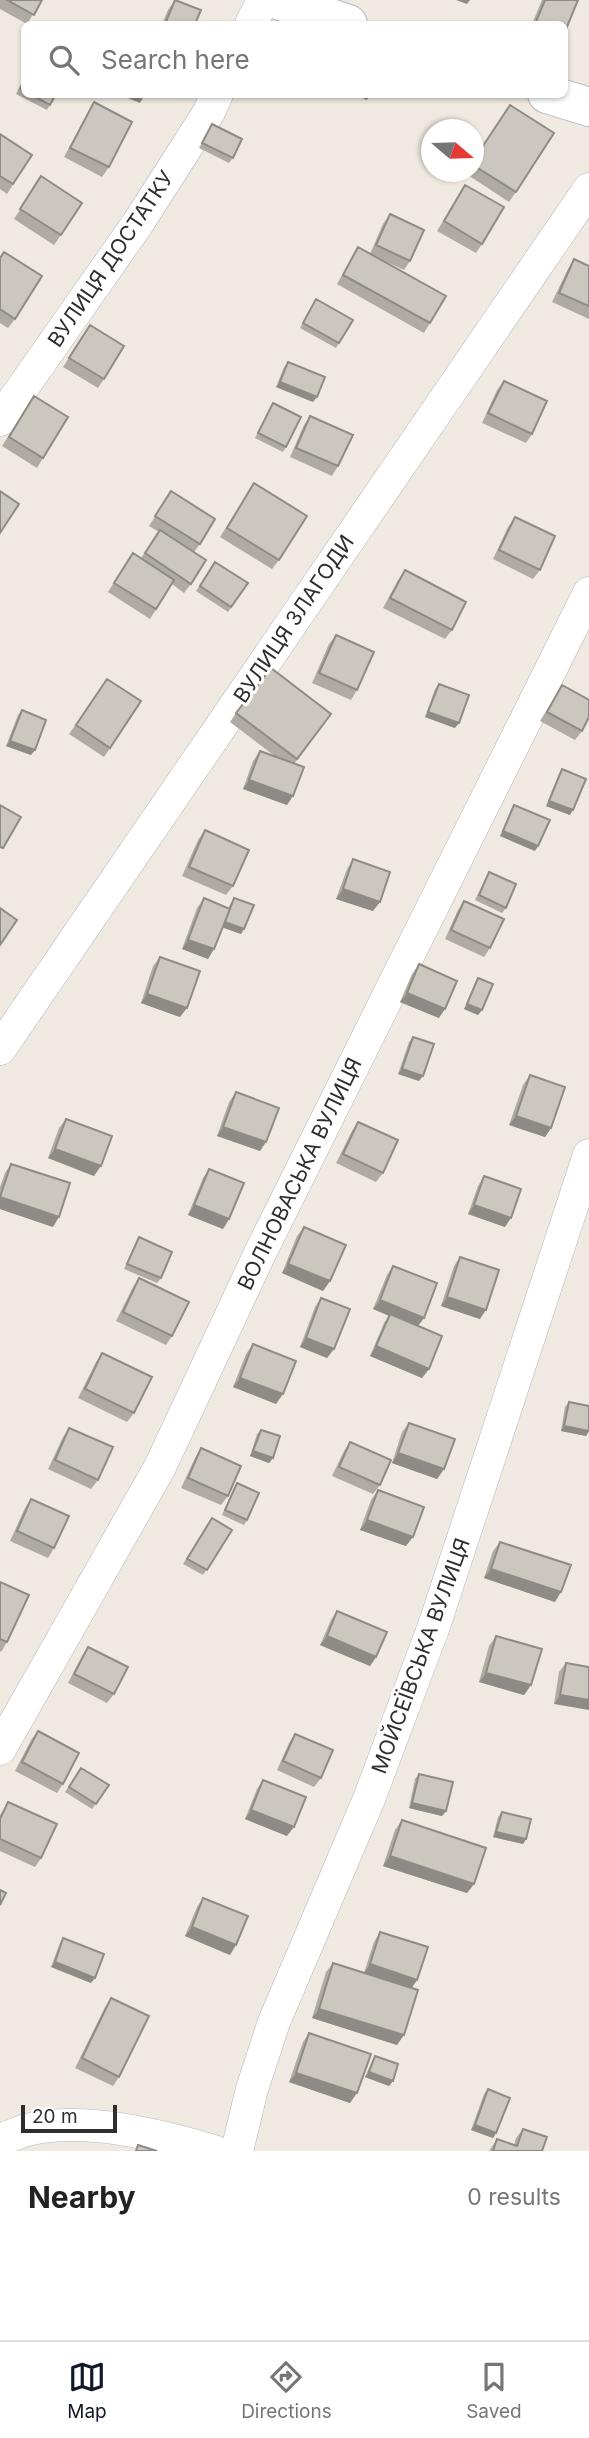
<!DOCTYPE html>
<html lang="en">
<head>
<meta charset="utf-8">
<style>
	:root { --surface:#fff; --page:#f6f6f6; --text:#222; --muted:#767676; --line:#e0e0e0; --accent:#111827 }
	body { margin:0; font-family:Inter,sans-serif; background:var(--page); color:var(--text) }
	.compass { position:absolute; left:421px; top:119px; width:63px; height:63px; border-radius:50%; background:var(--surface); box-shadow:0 2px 5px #0004; rotate:109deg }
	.scale { position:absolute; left:21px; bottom:18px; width:96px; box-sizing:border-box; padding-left:7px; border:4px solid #2e2e2e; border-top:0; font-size:19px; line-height:24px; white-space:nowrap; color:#2e2e2e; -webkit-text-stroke:5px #fff; paint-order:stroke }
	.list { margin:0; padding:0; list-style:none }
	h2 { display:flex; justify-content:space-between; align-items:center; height:91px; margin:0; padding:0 28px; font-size:30px }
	h2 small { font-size:23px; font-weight:400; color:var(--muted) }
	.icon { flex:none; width:38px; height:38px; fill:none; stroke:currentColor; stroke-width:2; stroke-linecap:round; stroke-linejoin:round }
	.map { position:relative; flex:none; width:589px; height:2151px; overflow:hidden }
	.search { position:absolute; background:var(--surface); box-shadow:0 2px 5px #0004; left:21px; right:21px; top:21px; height:77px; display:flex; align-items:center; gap:18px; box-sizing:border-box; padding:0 24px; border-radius:10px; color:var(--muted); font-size:26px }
	.sheet { height:189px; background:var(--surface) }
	nav { display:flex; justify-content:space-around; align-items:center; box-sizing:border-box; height:98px; border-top:2px solid var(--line); background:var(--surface); font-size:19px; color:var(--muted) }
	nav a { display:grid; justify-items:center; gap:4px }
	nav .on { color:var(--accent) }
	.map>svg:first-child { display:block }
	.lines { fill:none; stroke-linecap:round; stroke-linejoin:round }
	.minor-casing { stroke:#b4b7c1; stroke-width:33 }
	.tertiary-casing { stroke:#b4b7c1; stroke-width:40 }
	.minor { stroke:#fff; stroke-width:32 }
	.tertiary { stroke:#fff; stroke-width:38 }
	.wall { fill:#afaba4 }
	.shaded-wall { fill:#8e8b86 }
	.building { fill:#cbc7bf; stroke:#8e8b86; stroke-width:2 }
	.labels { text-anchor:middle; stroke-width:6; stroke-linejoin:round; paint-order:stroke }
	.street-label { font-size:21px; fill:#2e2e2e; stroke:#fff }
</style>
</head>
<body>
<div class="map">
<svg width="589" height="2151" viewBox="0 0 589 2151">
	<rect width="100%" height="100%" fill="#efe9e1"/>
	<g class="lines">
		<defs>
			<path id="minor" d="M251,24L263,0
				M0,420L138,223L209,112L217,94
				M0,1049L589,189
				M0,1749L160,1467L261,1251L589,593
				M0,2140C10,2137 20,2131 31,2129C87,2117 160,2135 214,2151
				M237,2151L252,2089L274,2022L369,1799L434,1626L589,1155"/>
			<path id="tertiary" d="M278,0L348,24
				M547,94L589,107"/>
		</defs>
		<!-- minor casing -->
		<use href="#minor" class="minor-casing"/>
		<!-- tertiary casing -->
		<use href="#tertiary" class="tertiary-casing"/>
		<!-- minor -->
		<use href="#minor" class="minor"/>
		<!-- tertiary -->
		<use href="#tertiary" class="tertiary"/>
	</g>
	<!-- wall -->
	<path class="wall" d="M0,0H42L27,24L0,9Z
		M175,0L195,24H162L168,10Z
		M542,0H578L564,24H532Z
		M24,78V94H56L47,110L16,94Z
		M94,102L109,167L102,177L64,157L88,112Z
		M212,124L233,158L229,163L199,148Z
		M0,134L32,155L7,194L0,189Z
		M473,160L516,192L509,202L465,173L466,172H473Z
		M465,185L482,244L476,253L437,231Z
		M35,186L61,235L54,245L14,219Z
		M390,214L410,261L404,270L378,258L430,323L424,333L337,284L358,247L370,254L383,224Z
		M0,257L15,319L8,328L0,323Z
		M574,259L589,266V319L552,302L568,269Z
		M316,299L339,343L336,348L300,328Z
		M90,325L104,379L98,388L63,367Z
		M288,362L313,402L276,387L284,367Z
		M504,381L532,434L526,443L482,423L497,390Z
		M34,396L43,458L37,468L2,446Z
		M273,403L286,447L283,452L255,438Z
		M310,416L338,466L332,476L290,457L304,425Z
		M254,483L279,560L272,569L220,537Z
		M171,491L200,544L194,552L191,584L184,593L172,584L150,619L108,592L126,563L141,558L159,532L149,526Z
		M515,517L540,570L533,579L493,559L508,527Z
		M215,562L248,583L228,612L196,591Z
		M405,570L452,630L445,639L383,608L398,580Z
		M336,635L357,690L351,700L312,683L329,644Z
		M107,679L141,701L104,757L69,734Z
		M439,684L455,728L425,717L435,689Z
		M562,685L582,731L575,740L540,721Z
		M22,710L31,755L6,746L18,715Z
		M236,713L331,714L294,764L287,805L243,789L253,761L260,751L276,757L230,722Z
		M562,769L570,815L546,806L559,774Z
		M514,805L535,851L500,836L511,810Z
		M205,830L233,886L226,895L182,876L198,840Z
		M353,859L373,911L336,899L347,869Z
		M489,872L506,908L502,913L475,900Z
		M204,898L228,908L234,898L244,929L241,934L223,927L208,959L182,949L197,908Z
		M464,901L490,948L484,957L445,939L458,910Z
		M160,957L180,1017L141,1003L153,966Z
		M419,964L439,1018L400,1002L412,974Z
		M478,978L482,1010L478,1015L464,1009L475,983Z
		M413,1037L419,1081L398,1074L409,1042Z
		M530,1075L551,1128L545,1137L509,1125L523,1085Z
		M236,1092L260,1151L217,1136L229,1102Z
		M66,1119L94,1176L48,1158L59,1128Z
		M358,1122L383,1173L376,1182L336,1163L352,1131Z
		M11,1164L53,1227L0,1209V1187L5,1173Z
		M209,1169L229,1219L223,1229L188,1215L203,1178Z
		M484,1176L505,1227L468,1214L478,1186Z
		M304,1227L330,1281L323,1291L282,1273L297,1236Z
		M139,1237L161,1278L157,1283L124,1269L136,1242Z
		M460,1257L480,1319L441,1306L454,1266Z
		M393,1266L424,1318L418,1326L429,1369L422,1378L370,1356L384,1323L389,1316L373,1309L387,1275Z
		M139,1278L172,1336L166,1345L116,1321L133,1287Z
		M321,1298L334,1349L327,1358L300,1347L315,1307Z
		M253,1344L276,1404L233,1387L246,1354Z
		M102,1353L134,1413L127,1422L78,1398L96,1362Z
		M569,1402L589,1431L586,1436L561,1431L565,1407Z
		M409,1423L444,1469L437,1479L392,1463L402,1432Z
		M69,1428L98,1480L91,1489L48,1469L63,1437Z
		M261,1430L273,1458L269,1463L250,1456L257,1434Z
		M350,1442L380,1485L373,1494L332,1476L344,1451Z
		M201,1448L228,1496L221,1505L181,1488L195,1458Z
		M237,1483L247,1520L244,1525L222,1515L234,1488Z
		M378,1490L406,1546L360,1530L371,1500Z
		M31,1499L54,1548L48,1558L10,1541L25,1508Z
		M212,1518L232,1530L203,1575L183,1564Z
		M500,1542L555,1602L484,1578L493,1551Z
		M0,1582L7,1642L1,1652L0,1651Z
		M337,1611L376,1657L370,1666L320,1645L331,1620Z
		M496,1636L531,1685L524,1695L479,1682L489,1646Z
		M88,1647L114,1694L107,1703L68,1683L82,1656Z
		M566,1663L589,1667L554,1704L559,1672Z
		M38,1731L63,1784L57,1793L15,1771L31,1740Z
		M295,1734L321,1778L314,1787L277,1770L289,1743Z
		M81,1768L109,1785L92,1809L65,1792Z
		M419,1774L446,1811L442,1816L409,1808L415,1779Z
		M263,1780L287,1836L245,1819L257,1789Z
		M8,1802L41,1858L35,1867L0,1851V1815Z
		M502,1812L526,1839L523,1844L493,1837L498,1817Z
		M402,1820L474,1884L467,1893L383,1866L395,1830Z
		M203,1898L230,1955L185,1936L197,1907Z
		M380,1932L417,1980L411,1988L397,2045L312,2018L326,1972L333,1963L364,1973L374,1942Z
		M63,1938L91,1983L51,1967L60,1943Z
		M111,1998L119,2077L113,2086L75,2068L105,2007Z
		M309,2033L350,2103L289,2082L303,2042Z
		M375,2056L393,2081L389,2086L365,2077L372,2061Z
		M488,2089L496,2133L493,2138L471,2130L484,2094Z
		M523,2129L542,2151H489L497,2139L514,2145L516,2138Z"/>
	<!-- shaded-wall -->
	<path class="shaded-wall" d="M456,0H470L467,4Z
		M118,94H145L140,103Z
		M352,94H370L367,100Z
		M280,382L317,397L313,402L276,387Z
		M428,712L459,723L455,728L425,717Z
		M10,741L35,750L31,755L6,746Z
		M249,780L293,796L287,805L243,789Z
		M549,801L573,810L570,815L546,806Z
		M503,831L538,846L535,851L500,836Z
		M343,889L380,902L373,911L336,899Z
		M225,922L244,929L241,934L221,927Z
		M188,940L214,949L208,959L182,949Z
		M407,993L445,1009L439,1018L400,1002Z
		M147,994L187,1008L180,1017L141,1003Z
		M467,1004L482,1010L478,1015L464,1009Z
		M402,1069L423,1076L419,1081L398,1074Z
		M516,1116L551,1128L545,1137L509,1125Z
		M223,1127L266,1142L260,1151L217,1136Z
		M55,1149L101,1166L94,1176L48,1158Z
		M0,1197L59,1217L53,1227L0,1209Z
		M194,1205L229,1219L223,1229L188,1215Z
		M474,1205L511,1218L505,1227L468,1214Z
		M288,1264L330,1281L323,1291L282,1273Z
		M447,1297L486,1310L480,1319L441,1306Z
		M380,1300L424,1318L417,1327L373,1309Z
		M306,1338L334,1349L327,1358L300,1347Z
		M376,1346L429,1369L422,1378L370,1356Z
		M240,1378L283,1394L276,1404L233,1387Z
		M564,1426L589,1431L586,1436L561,1431Z
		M253,1451L273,1458L269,1463L250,1456Z
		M398,1453L444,1469L437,1479L392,1463Z
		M367,1520L413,1537L406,1546L360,1530Z
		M491,1569L561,1592L555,1602L484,1578Z
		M327,1636L376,1657L370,1666L320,1645Z
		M486,1673L531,1685L524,1695L479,1682Z
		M560,1695L589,1700V1710L554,1704Z
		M412,1803L446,1811L442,1816L409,1808Z
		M251,1810L294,1827L287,1836L245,1819Z
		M496,1832L526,1839L523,1844L493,1837Z
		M390,1856L474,1884L467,1893L383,1866Z
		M192,1927L236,1945L230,1955L185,1936Z
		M55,1962L95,1978L91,1983L51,1967Z
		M370,1964L417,1980L411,1989L363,1974Z
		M319,2009L404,2035L397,2045L312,2018Z
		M369,2072L393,2081L389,2086L365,2077Z
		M296,2073L357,2093L350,2103L289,2082Z
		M475,2125L496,2133L493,2138L471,2130Z"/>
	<!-- building -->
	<path class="building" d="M7,0H42L34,15Z
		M175,0L201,10L195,24H165Z
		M545,0H578L564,34V24H535Z
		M24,80V91L20,89Z
		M30,94H56L50,105Z
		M94,102L132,122L109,167L70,148Z
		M510,105L554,133L516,192L473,165V161Z
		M212,124L242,139L233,158L202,143Z
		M0,134L32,155L13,184L0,176Z
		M41,176L82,203L61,235L20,209Z
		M465,185L504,207L482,244L444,221Z
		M390,214L424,230L410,261L376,245Z
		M358,247L446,296L430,323L343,275Z
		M4,252L42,276L15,319L0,309V258Z
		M574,259L589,266V306L559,293Z
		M316,299L353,320L339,343L303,323Z
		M90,325L124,346L104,379L69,358Z
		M288,362L325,377L317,397L280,382Z
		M504,381L547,401L532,434L488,413Z
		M34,396L68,417L43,458L9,437Z
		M273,403L301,417L286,447L258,433Z
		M310,416L353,435L338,466L296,448Z
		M254,483L307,516L279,560L227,528Z
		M0,491L19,504L0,533Z
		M171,491L215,519L200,544L155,516Z
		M515,517L555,536L540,570L499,550Z
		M160,530L206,560L191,584L145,553Z
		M133,553L174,580L156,609L114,583Z
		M215,562L248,583L231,607L200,586Z
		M405,570L466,602L452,630L390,598Z
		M336,635L374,652L357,690L319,673Z
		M271,668L331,714L297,759L236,713Z
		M107,679L141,701L110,748L76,725Z
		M439,684L469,695L459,723L428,712Z
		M562,685L589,700V717L582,731L547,712Z
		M22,710L46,720L35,750L10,741Z
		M260,751L304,767L293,796L249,780Z
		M562,769L586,779L573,810L549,801Z
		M0,805L21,817L3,848L0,847Z
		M514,805L550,820L538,846L503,831Z
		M205,830L249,850L233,886L189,867Z
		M353,859L390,872L380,902L343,889Z
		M489,872L516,884L506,908L479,895Z
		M204,898L230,909L214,949L188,940Z
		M234,898L254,905L244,929L225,922Z
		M464,901L504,919L490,948L451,930Z
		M0,908L17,920L0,945Z
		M160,957L200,971L187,1008L147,994Z
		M419,964L457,981L445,1009L407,993Z
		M478,978L493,984L482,1010L467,1004Z
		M413,1037L434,1044L423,1076L402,1069Z
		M530,1075L565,1087L551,1128L516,1116Z
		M236,1092L279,1108L266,1142L223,1127Z
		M66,1119L112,1136L101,1166L55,1149Z
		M358,1122L398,1140L383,1173L343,1154Z
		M11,1164L70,1183L59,1217L0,1197Z
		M209,1169L244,1183L229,1219L194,1205Z
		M484,1176L521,1189L511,1218L474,1205Z
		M304,1227L346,1245L330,1281L288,1264Z
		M139,1237L172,1252L161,1278L127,1264Z
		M460,1257L499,1270L486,1310L447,1297Z
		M393,1266L437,1283L424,1318L380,1300Z
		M139,1278L189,1302L172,1336L123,1312Z
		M321,1298L350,1309L334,1349L306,1338Z
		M390,1314L442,1336L429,1369L376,1346Z
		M253,1344L296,1361L283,1394L240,1378Z
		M102,1353L152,1377L134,1413L85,1389Z
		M569,1402L589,1406V1431L564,1426Z
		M409,1423L455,1439L444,1469L398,1453Z
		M69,1428L113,1447L98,1480L55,1460Z
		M261,1430L280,1436L273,1458L253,1451Z
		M350,1442L391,1460L380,1485L339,1467Z
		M201,1448L241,1466L228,1496L188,1478Z
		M237,1483L259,1493L247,1520L225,1510Z
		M378,1490L424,1507L413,1537L367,1520Z
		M31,1499L69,1516L54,1548L17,1531Z
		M212,1518L232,1530L207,1570L187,1559Z
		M500,1542L571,1565L561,1592L491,1569Z
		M0,1582L29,1595L7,1642L0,1639Z
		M337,1611L387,1632L376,1657L327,1636Z
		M496,1636L542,1649L531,1685L486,1673Z
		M88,1647L128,1667L114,1694L74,1674Z
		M566,1663L589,1667V1700L560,1695Z
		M38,1731L79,1753L63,1784L22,1762Z
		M295,1734L333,1750L321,1778L283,1761Z
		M81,1768L109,1785L96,1804L69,1787Z
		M419,1774L453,1782L446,1811L412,1803Z
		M263,1780L306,1797L294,1827L251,1810Z
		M8,1802L57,1824L41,1858L0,1839V1819Z
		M502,1812L531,1819L526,1839L496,1832Z
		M402,1820L486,1848L474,1884L390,1856Z
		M0,1890L6,1893L0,1905Z
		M203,1898L248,1916L236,1945L192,1927Z
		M380,1932L428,1947L417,1980L370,1964Z
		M63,1938L104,1954L95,1978L55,1962Z
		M333,1963L418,1990L404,2035L319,2009Z
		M111,1998L149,2016L119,2077L82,2058Z
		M309,2033L371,2054L357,2093L296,2073Z
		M375,2056L398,2064L393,2081L369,2072Z
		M488,2089L510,2098L496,2133L475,2125Z
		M523,2129L547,2137L542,2151H493L497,2139L517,2146Z
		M138,2145L157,2151H136Z"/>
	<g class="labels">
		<!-- street labels -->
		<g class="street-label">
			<text transform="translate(111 259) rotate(-56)" y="7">ВУЛИЦЯ ДОСТАТКУ</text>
			<text transform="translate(294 619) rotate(-56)" y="7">ВУЛИЦЯ ЗЛАГОДИ</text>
			<text transform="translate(300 1174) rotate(-64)" y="7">ВОЛНОВАСЬКА ВУЛИЦЯ</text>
			<text transform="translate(421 1656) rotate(-70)" y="7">МОЙСЕЇВСЬКА ВУЛИЦЯ</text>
		</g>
	</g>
</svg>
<svg class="compass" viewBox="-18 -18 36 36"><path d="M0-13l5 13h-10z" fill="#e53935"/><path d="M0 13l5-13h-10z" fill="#767676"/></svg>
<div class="scale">20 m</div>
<div class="search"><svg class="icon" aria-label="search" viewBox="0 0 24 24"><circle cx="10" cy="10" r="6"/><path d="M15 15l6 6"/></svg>Search here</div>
</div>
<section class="sheet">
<h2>Nearby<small>0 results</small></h2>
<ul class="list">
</ul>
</section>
<nav>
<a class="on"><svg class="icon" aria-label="map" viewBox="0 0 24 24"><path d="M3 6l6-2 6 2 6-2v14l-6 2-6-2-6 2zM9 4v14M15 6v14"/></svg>Map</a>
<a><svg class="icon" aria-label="directions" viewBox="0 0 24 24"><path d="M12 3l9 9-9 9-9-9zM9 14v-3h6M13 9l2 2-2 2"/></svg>Directions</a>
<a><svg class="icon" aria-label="saved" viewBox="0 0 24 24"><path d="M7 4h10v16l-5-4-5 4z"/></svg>Saved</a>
</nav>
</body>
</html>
